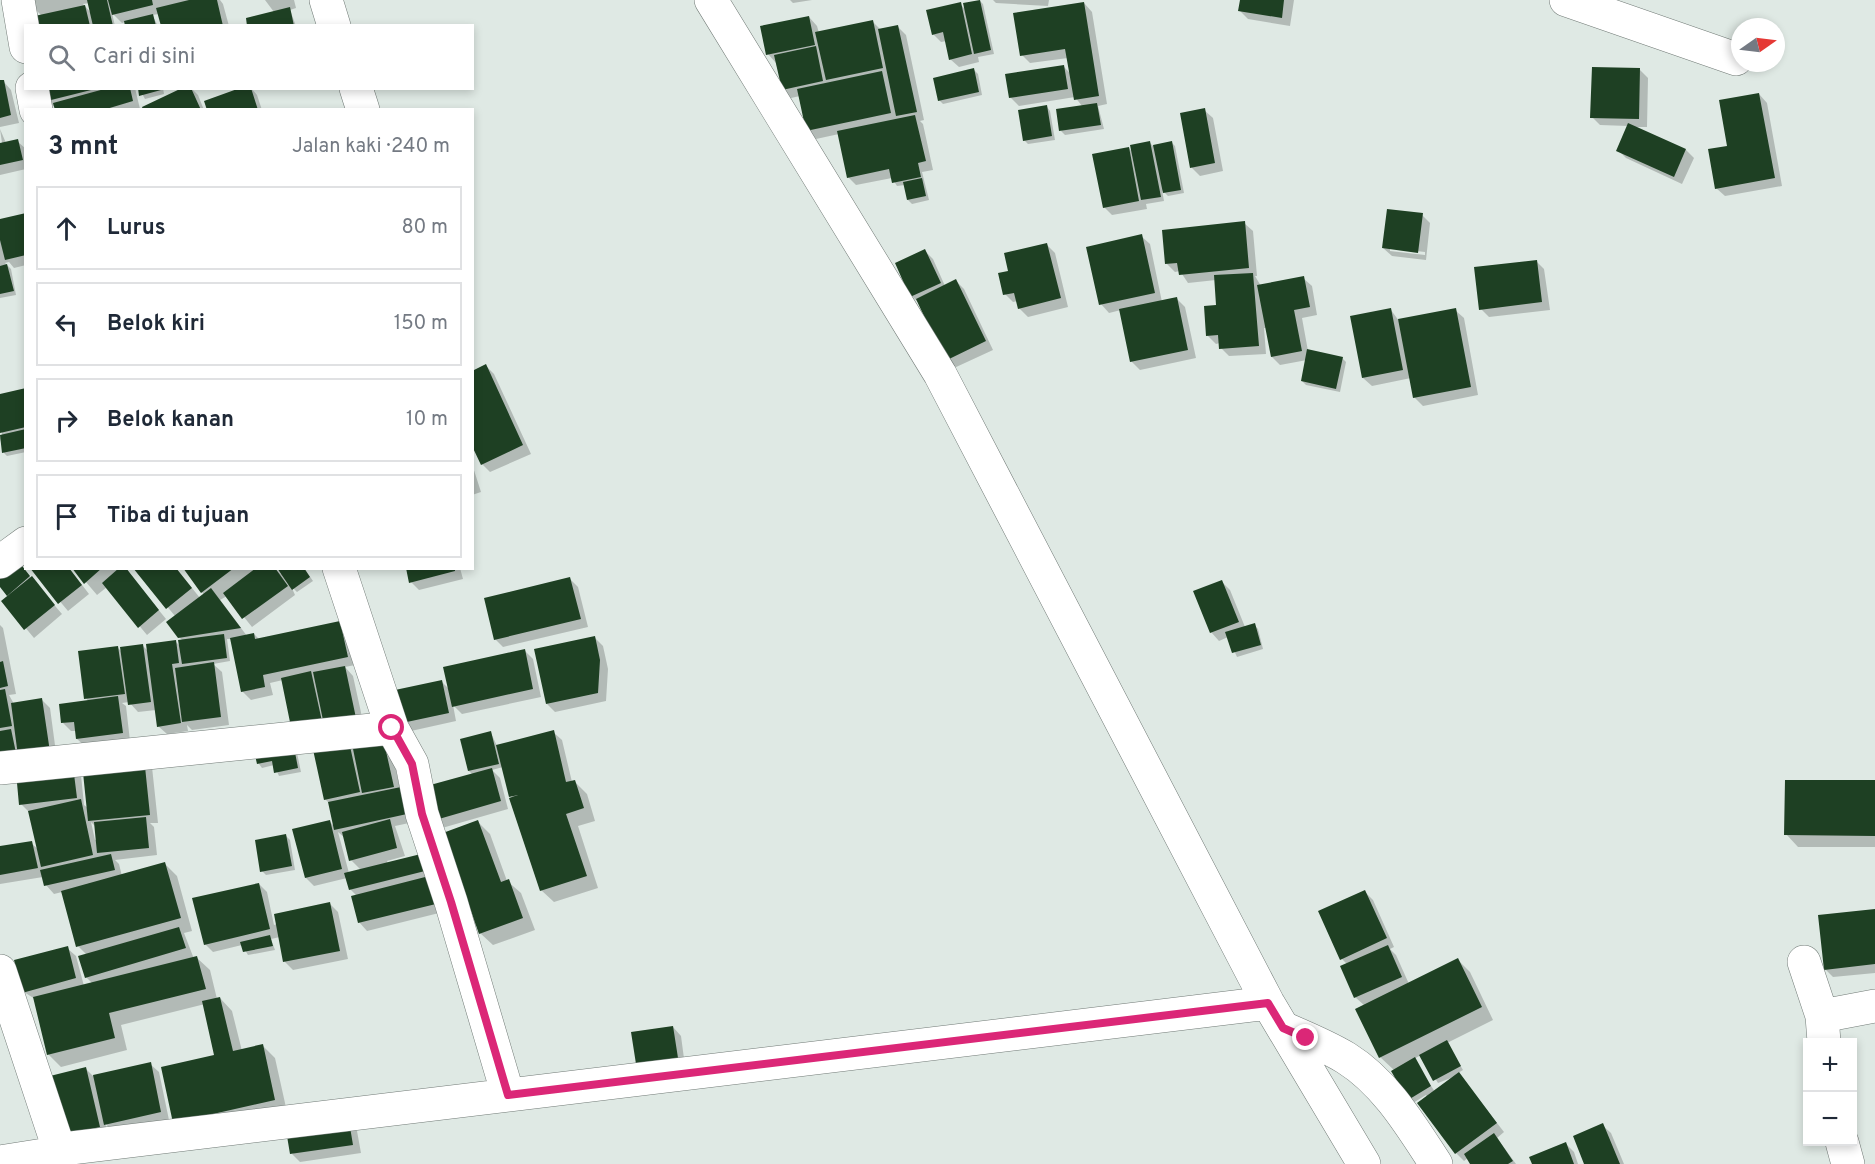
<!DOCTYPE html>
<html lang="id">
<head>
<meta charset="utf-8">
<style>
	:root { --surface:#fff; --page:#f6f6f7; --text:#1f2937; --muted:#747a83; --line:#e0e1e3 }
	body { margin:0; font-family:Overpass,sans-serif; background:var(--page); color:var(--text) }
	.controls { position:absolute; right:18px; bottom:18px; display:grid; overflow:hidden; border-radius:0px; box-shadow:0 3px 9px #0003 }
	.controls button { width:54px; height:54px; display:grid; place-items:center; padding:0; border:0; border-bottom:2px solid var(--line); background:var(--surface); color:var(--text); font:30px sans-serif }
	.compass { position:absolute; left:1731px; top:18px; width:54px; height:54px; border-radius:50%; background:var(--surface); box-shadow:0 3px 9px #0003; rotate:76deg }
	.stop { position:absolute; width:18px; height:18px; margin:-14px; border:4px solid #db2777; border-radius:50%; background:#fff }
	.stop.end { background:#db2777; border-color:#fff; box-shadow:0 2px 6px #0008 }
	.list { margin:0; padding:0; list-style:none }
	h2 { display:flex; justify-content:space-between; align-items:center; height:78px; margin:0; padding:0 24px; font-size:26px }
	h2 small { font-size:20px; font-weight:400; color:var(--muted) }
	.list li { display:grid; grid-template-columns:39px 1fr auto; gap:18px; align-items:center; box-sizing:border-box; height:84px; margin:0 12px 12px; padding:0 12px; border:2px solid var(--line); border-radius:0px }
	.list b { display:block; font-size:22px; white-space:nowrap }
	.list em { font-size:20px; font-style:normal; color:var(--muted) }
	.icon { flex:none; width:33px; height:33px; fill:none; stroke:currentColor; stroke-width:2; stroke-linecap:round; stroke-linejoin:round }
	.map { position:relative; flex:none; width:1875px; height:1164px; overflow:hidden }
	.search { position:absolute; background:var(--surface); box-shadow:0 3px 9px #0003; left:24px; top:24px; width:450px; height:66px; display:flex; align-items:center; gap:15px; box-sizing:border-box; padding:0 21px; border-radius:0px; color:var(--muted); font-size:22px }
	.panel { position:absolute; background:var(--surface); box-shadow:0 3px 9px #0003; left:24px; top:108px; width:450px; height:462px; border-radius:0px }
	.map>svg:first-child { display:block }
	.shadow { fill:#0003; fill-rule:evenodd }
	.building { fill:#1e4023 }
	.lines { fill:none; stroke-linecap:round; stroke-linejoin:round }
	.minor-casing { stroke:#717a76; stroke-width:34 }
	.minor { stroke:#fff; stroke-width:33 }
	.route { stroke:#db2777; stroke-width:8 }
</style>
</head>
<body>
<div class="map">
<svg width="1875" height="1164" viewBox="0 0 1875 1164">
	<rect width="100%" height="100%" fill="#dfe9e4"/>
	<!-- shadow -->
	<path class="shadow" d="M31,0H220L223,4L229,26H162L159,14L152,15L158,26H126L125,22L122,23L112,13L115,26H33L42,16L33,7ZM90,3L92,14L83,4Z
		M265,0H294L296,8L290,10L296,26H249L274,12Z
		M790,0H812L793,3Z
		M993,0H1049L1048,6L996,3Z
		M1242,0H1294L1290,26L1248,19L1240,11Z
		M980,1L983,4L994,54L978,57L979,62L959,67L950,59L947,41L941,42L933,34L960,4L965,9Z
		M1084,3L1092,12L1107,104L1098,106L1104,129L1065,135L1061,131L1082,106L1075,97L1019,106L1010,97L1064,67L1071,74L1068,58L1030,63L1022,55Z
		M809,17L817,26L819,33L872,21L881,30L898,27L906,35L924,120L920,121L923,124L933,170L922,172L929,200L912,204L908,200L905,185L897,186L892,178L856,185L848,177L839,134L816,139L807,130L800,96L791,98L783,89L776,63L768,54Z
		M974,70L978,74L982,95L943,104L939,100Z
		M1640,70L1648,78L1647,127H1633L1686,150L1694,158L1682,184L1626,158L1618,150L1628,126L1600,125L1592,117Z
		M3,81L11,90L19,123L0,127V82Z
		M45,88H135L140,109L57,110L48,100Z
		M139,88H163L164,94L145,99Z
		M191,88L198,95L204,110H144Z
		M251,88L257,95L262,110H208Z
		M1759,94L1767,103L1782,186L1725,196L1716,188L1729,147Z
		M1047,107L1050,111L1055,140L1028,144L1024,140Z
		M1204,110L1213,118L1223,171L1200,176L1192,168L1181,114Z
		M0,129L6,143L17,141L26,149V169L0,175V151L3,150Z
		M1150,143L1153,146L1172,143L1175,146L1184,193L1168,196L1162,190L1164,201L1146,204L1147,209L1112,215L1104,207L1129,148L1133,153Z
		M26,215V265L14,268L9,262L5,263L11,269L16,295L0,298V221Z
		M1422,215L1430,223L1426,260L1392,256L1383,248ZM1390,248L1425,252V255L1390,251Z
		M1244,223L1253,231L1257,276H1255L1261,286L1303,278L1312,286L1317,315L1302,318L1308,351L1342,358L1346,362L1340,392L1306,385L1302,381L1307,360L1280,365L1272,357L1267,328H1264L1266,354L1229,356L1221,348L1220,343L1216,344L1207,335L1218,307L1216,280L1188,283L1180,271L1175,272L1166,263Z
		M1141,236L1150,244L1162,302L1177,299L1185,307L1196,358L1140,370L1131,361L1121,310L1109,313L1101,304Z
		M1047,245L1055,253L1068,307L1028,317L1019,308L1018,301L1013,302L1005,294L1010,272Z
		M924,250L933,259L945,286L956,281L964,289L993,350L954,368L921,305L912,296Z
		M1536,261L1544,269L1550,310L1489,317L1481,309Z
		M1391,310L1399,321L1455,310L1464,318L1478,395L1423,406L1414,397L1411,378L1372,386L1363,378Z
		M486,366L494,374L531,454L490,472L482,464Z
		M26,389V452L7,456L4,453L0,438L2,436L0,395Z
		M472,464L481,492L472,495Z
		M18,563L62,614L34,638L4,602L10,596L0,585Z
		M32,568H69L89,594L68,611Z
		M74,568H130L127,571L166,619L147,635L107,587L97,595Z
		M135,568H176L200,598L204,595L185,568H275L281,574L304,568L313,581L297,592L291,586L295,595L252,627L227,596L220,600L247,636L254,634L259,639L339,623L347,631L355,665L345,667L353,676L364,726L334,732L283,680L270,683L273,695L251,700L242,691L231,639H227L230,661L213,664L222,672L229,725L192,730L187,725L188,731L167,734L158,726L156,710L138,712L129,702L122,703L126,706L130,741L86,747L77,739L76,731H71L63,723L89,702L86,698L117,647L123,653L143,646L148,651L175,641L181,647L183,641L179,637L175,616Z
		M407,568H460L463,579L419,590L411,582Z
		M570,579L578,587L588,627L503,647L495,639Z
		M1222,582L1230,590L1245,627L1254,625L1258,629L1263,649L1237,657L1228,637L1219,641L1211,632Z
		M0,625L3,628L16,694L9,695L14,704L42,700L50,708L57,760L0,765Z
		M595,638L603,646L608,669L606,701L555,712L547,704Z
		M525,651L533,659L541,697L462,714L453,705L456,721L411,731L403,723L441,681L450,690Z
		M553,732L562,740L572,782L574,781L587,794L595,821L578,826L598,888L554,902L541,890L503,767L492,770L500,778L508,809L442,828L434,820L473,775L469,771L491,733L497,746Z
		M390,743L400,789L414,822L395,826L405,856L387,861L388,864L425,855L447,911L367,931L359,922L357,896L350,889L347,878L314,886L306,878L330,822L335,827L330,804L325,799L314,746ZM338,832L345,838L351,860L361,870L349,873Z
		M296,748L301,772L279,776L274,765L262,768L259,764L256,752Z
		M83,765L152,767L158,823H150L154,827L157,855L115,860L119,864L122,876L165,864L177,876L192,931L184,933L194,959L197,958L210,970L217,999L220,998L232,1011L242,1051L263,1046L275,1058L287,1112L187,1135L216,1057L205,1004L121,1025L127,1050L61,1067L48,1054L35,999L24,992L67,948L76,956L84,986L93,984L86,977L87,955L78,946L62,892L54,894L46,885L43,877L0,884V847L31,843L39,850L29,812L21,804L18,774L81,775L84,805L88,808ZM91,822L96,827L97,839L95,840Z
		M1875,782V847H1798L1786,834Z
		M478,822L490,834L507,881L521,893L535,930L493,945L480,933L477,925L474,926L462,913Z
		M286,836L290,840L295,870L266,875L262,871Z
		M259,884L267,892L274,925L330,904L338,912L348,959L293,970L285,962L280,937L271,939L275,950L248,955L242,945L213,952L205,944Z
		M1365,892L1373,900L1394,947L1390,949L1396,955L1409,984L1458,960L1470,972L1493,1020L1447,1043L1463,1070L1458,1073L1504,1132L1497,1138L1516,1164H1472L1468,1158L1464,1161L1456,1153L1426,1095L1413,1103L1395,1071L1380,1057L1365,1006L1355,997L1347,964L1342,959ZM1421,1055L1438,1083L1456,1076L1435,1092L1414,1059Z
		M1875,911V973L1833,977L1825,969Z
		M673,1027L681,1036L685,1066L646,1071Z
		M150,1064L159,1072L169,1120L114,1133L105,1123L108,1135H66L86,1069L93,1076Z
		M349,1122L357,1131L361,1153L300,1162L292,1154Z
		M1602,1125L1611,1133L1624,1164H1586Z
		M1566,1144L1574,1152L1578,1164H1534Z"/>
	<!-- building -->
	<path class="building" d="M87,0H107L113,26H93Z
		M108,0H152L153,5L112,15Z
		M189,0H217L223,26H161L156,8Z
		M980,0L991,50L974,54L963,3Z
		M1240,0H1284L1282,18L1238,11Z
		M961,2L972,54L949,60L943,32L932,35L926,10Z
		M1084,2L1099,96L1074,100L1065,49L1020,56L1013,13Z
		M85,5L90,26H32L30,17Z
		M290,7L294,26H247L246,18Z
		M153,14L156,26H125L124,21Z
		M809,16L815,45L766,55L760,26Z
		M873,20L883,68L826,80L815,32Z
		M898,25L917,112L896,116L878,29Z
		M816,46L823,81L782,90L774,55Z
		M1064,65L1068,89L1009,98L1005,74Z
		M1592,67L1640,68L1639,119L1590,118Z
		M974,68L979,92L938,101L933,78Z
		M882,71L891,113L806,131L797,89Z
		M0,80H4L11,115L0,118Z
		M44,88H95V89L47,101Z
		M108,88H130L133,101L103,110H55L53,103Z
		M138,88H161V90L139,96Z
		M182,88H191L201,110H143L142,107Z
		M240,88H251L258,110H207L204,101Z
		M1759,93L1775,178L1715,189L1708,149L1727,146L1719,100Z
		M1097,103L1101,125L1059,131L1056,109Z
		M1047,105L1052,136L1023,141L1018,110Z
		M1205,108L1215,163L1190,168L1180,113Z
		M915,115L926,161L918,163L921,177L892,183L889,169L847,178L837,131Z
		M1628,123L1686,149L1674,177L1616,151Z
		M18,139L23,160L0,165V143Z
		M1150,141L1161,197L1141,200L1130,145Z
		M1172,141L1181,190L1163,193L1153,145Z
		M1129,147L1139,201L1103,208L1092,154Z
		M922,178L926,196L907,200L903,182Z
		M1387,209L1423,213L1418,253L1382,248Z
		M26,213V255L5,260L0,240V219Z
		M1245,221L1249,268L1179,275L1177,263L1165,264L1162,230Z
		M1142,234L1155,293L1099,305L1086,247Z
		M1047,243L1061,298L1018,309L1014,293L1003,295L998,273L1008,271L1004,253Z
		M925,249L941,283L910,297L895,263Z
		M1537,260L1542,302L1479,310L1474,267Z
		M7,264L14,291L0,294V266Z
		M1253,273L1259,346L1219,349L1218,335L1206,336L1204,306L1216,305L1214,275Z
		M1304,276L1310,307L1294,310L1302,351L1271,357L1257,285Z
		M956,279L986,341L945,361L916,299Z
		M1177,297L1188,350L1130,362L1119,309Z
		M1391,308L1403,370L1362,378L1350,316Z
		M1456,308L1471,387L1413,398L1398,319Z
		M1307,349L1343,357L1336,389L1301,381Z
		M486,364L523,445L481,465L472,446V371Z
		M26,388V427L0,433V394Z
		M26,429V448L2,453L0,435Z
		M15,557L30,576L7,596L0,587V569Z
		M30,568H69L82,585L58,604Z
		M72,568H102L84,584Z
		M119,568H126L159,610L138,628L102,583Z
		M133,568H176L192,588L166,609Z
		M183,568H234L201,593Z
		M256,568H275L288,586L242,619L223,593Z
		M277,568H304L310,577L292,590Z
		M406,568H455V571L409,583Z
		M32,576L55,605L24,630L1,601Z
		M570,577L581,619L494,640L484,598Z
		M1222,580L1239,622L1210,633L1193,591Z
		M211,588L241,628L178,638L166,622Z
		M340,621L348,657L263,675L265,687L241,692L230,638L254,633L255,639Z
		M1255,623L1261,645L1232,653L1225,632Z
		M224,634L227,658L182,664L178,640Z
		M595,636L600,660L598,693L546,704L534,649Z
		M176,640L179,663L172,664L181,723L157,727L146,644Z
		M143,644L151,702L128,705L120,647Z
		M118,646L125,694L84,699L78,651Z
		M525,649L533,689L452,707L443,667Z
		M3,661L8,686L0,688V662Z
		M214,662L221,717L182,722L175,668Z
		M345,666L356,718L324,725L313,672Z
		M311,671L323,726L292,732L281,678Z
		M442,680L449,713L402,723L395,690Z
		M5,689L12,726L0,728V690Z
		M118,696L123,733L76,739L74,722L61,723L59,704Z
		M42,698L50,752L18,756L11,703Z
		M11,729L16,753L0,756V731Z
		M554,730L566,782L575,780L584,808L566,814L587,876L540,891L509,798L518,795L509,797L496,745Z
		M491,731L499,764L468,771L460,739Z
		M382,733L394,787L362,793L351,739Z
		M348,737L360,792L324,800L312,745Z
		M293,742L298,768L274,773L272,761L257,764L254,751Z
		M144,757L150,815L88,821L82,763Z
		M73,766L77,798L19,805L16,772Z
		M492,768L501,801L432,821L423,787Z
		M1785,780H1875V836L1784,835Z
		M401,787L407,814L334,830L328,802Z
		M81,799L93,855L41,867L28,811Z
		M146,817L149,848L97,853L94,822Z
		M390,819L397,848L349,861L342,832Z
		M330,820L342,869L305,878L292,829Z
		M478,820L501,882L509,879L523,918L479,934L471,911L461,914L432,837Z
		M286,834L292,866L260,872L255,840Z
		M32,841L38,868L0,875V846Z
		M425,853L429,870L349,890L344,873Z
		M111,854L115,870L44,886L40,870Z
		M165,862L181,918L76,947L61,891Z
		M433,875L440,903L358,923L351,896Z
		M259,883L270,929L204,945L192,898Z
		M1365,890L1387,938L1340,960L1318,911Z
		M330,902L340,951L283,962L274,914Z
		M1875,909V964L1824,970L1818,915Z
		M179,927L186,948L85,978L78,956Z
		M270,935L273,946L243,952L240,942Z
		M1388,945L1402,977L1354,998L1340,966Z
		M68,946L76,978L22,993L14,960Z
		M197,956L206,989L109,1013L115,1038L47,1055L33,997Z
		M1458,958L1482,1007L1379,1058L1355,1009Z
		M220,997L233,1051L263,1044L275,1100L173,1123L161,1067L214,1055L202,1001Z
		M673,1026L678,1058L636,1064L631,1032Z
		M1447,1040L1461,1066L1433,1081L1419,1055Z
		M1415,1057L1431,1086L1408,1100L1391,1071Z
		M151,1062L161,1112L104,1125L93,1075Z
		M86,1067L100,1127L64,1136L50,1076Z
		M1459,1072L1497,1123L1455,1154L1417,1103Z
		M349,1121L353,1145L290,1154L286,1130Z
		M1603,1123L1620,1164H1584L1573,1136Z
		M1494,1133L1513,1161L1508,1164H1470L1464,1154Z
		M1566,1142L1574,1164H1532L1529,1157Z"/>
	<g class="lines">
		<defs>
			<path id="minor" d="M18,0L26,47
				M326,0L334,26
				M711,0L940,374L1268,1003L1364,1164
				M1566,0L1736,59
				M32,88L36,110
				M356,88L363,110
				M0,562L26,543
				M339,568L392,728L412,764L422,814L451,902L508,1095
				M0,768L392,728
				M1804,962L1822,1016L1824,1042
				M0,971L57,1143L55,1150L50,1154L0,1162
				M1822,1016L1875,1006
				M1283,1028C1304,1037 1326,1046 1346,1058C1386,1083 1411,1126 1436,1164
				M1842,1142L1848,1164
				M55,1150L1268,1003"/>
		</defs>
		<!-- minor casing -->
		<use href="#minor" class="minor-casing"/>
		<!-- minor -->
		<use href="#minor" class="minor"/>
	</g>
	<g class="lines">
		<!-- route -->
		<path class="route" d="M392,728L412,764L422,814L451,902L508,1095L1268,1003L1283,1028L1306,1038"/>
	</g>
</svg>
<div class="controls">
<button>+</button>
<button>−</button>
</div>
<svg class="compass" viewBox="-18 -18 36 36"><path d="M0-13l5 13h-10z" fill="#e53935"/><path d="M0 13l5-13h-10z" fill="#747a83"/></svg>
<div class="stop" style="left:392px;top:728px"></div>
<div class="stop end" style="left:1306px;top:1038px"></div>
<div class="search"><svg class="icon" aria-label="search" viewBox="0 0 24 24"><circle cx="10" cy="10" r="6"/><path d="M15 15l6 6"/></svg>Cari di sini</div>
<section class="panel">
<h2>3 mnt<small>Jalan kaki · 240 m</small></h2>
<ul class="list">
<li><svg class="icon" aria-label="ahead" viewBox="0 0 24 24"><path d="M12 20V5M6 11l6-6 6 6"/></svg><div><b>Lurus</b></div><em>80 m</em></li>
<li><svg class="icon" aria-label="left" viewBox="0 0 24 24"><path d="M17 20v-9H6M10 6l-5 5 5 5"/></svg><div><b>Belok kiri</b></div><em>150 m</em></li>
<li><svg class="icon" aria-label="right" viewBox="0 0 24 24"><path d="M7 20v-9h11M14 6l5 5-5 5"/></svg><div><b>Belok kanan</b></div><em>10 m</em></li>
<li><svg class="icon" aria-label="arrive" viewBox="0 0 24 24"><path d="M6 21V4h12l-3 4 3 4H6"/></svg><div><b>Tiba di tujuan</b></div></li>
</ul>
</section>
</div>
</body>
</html>
